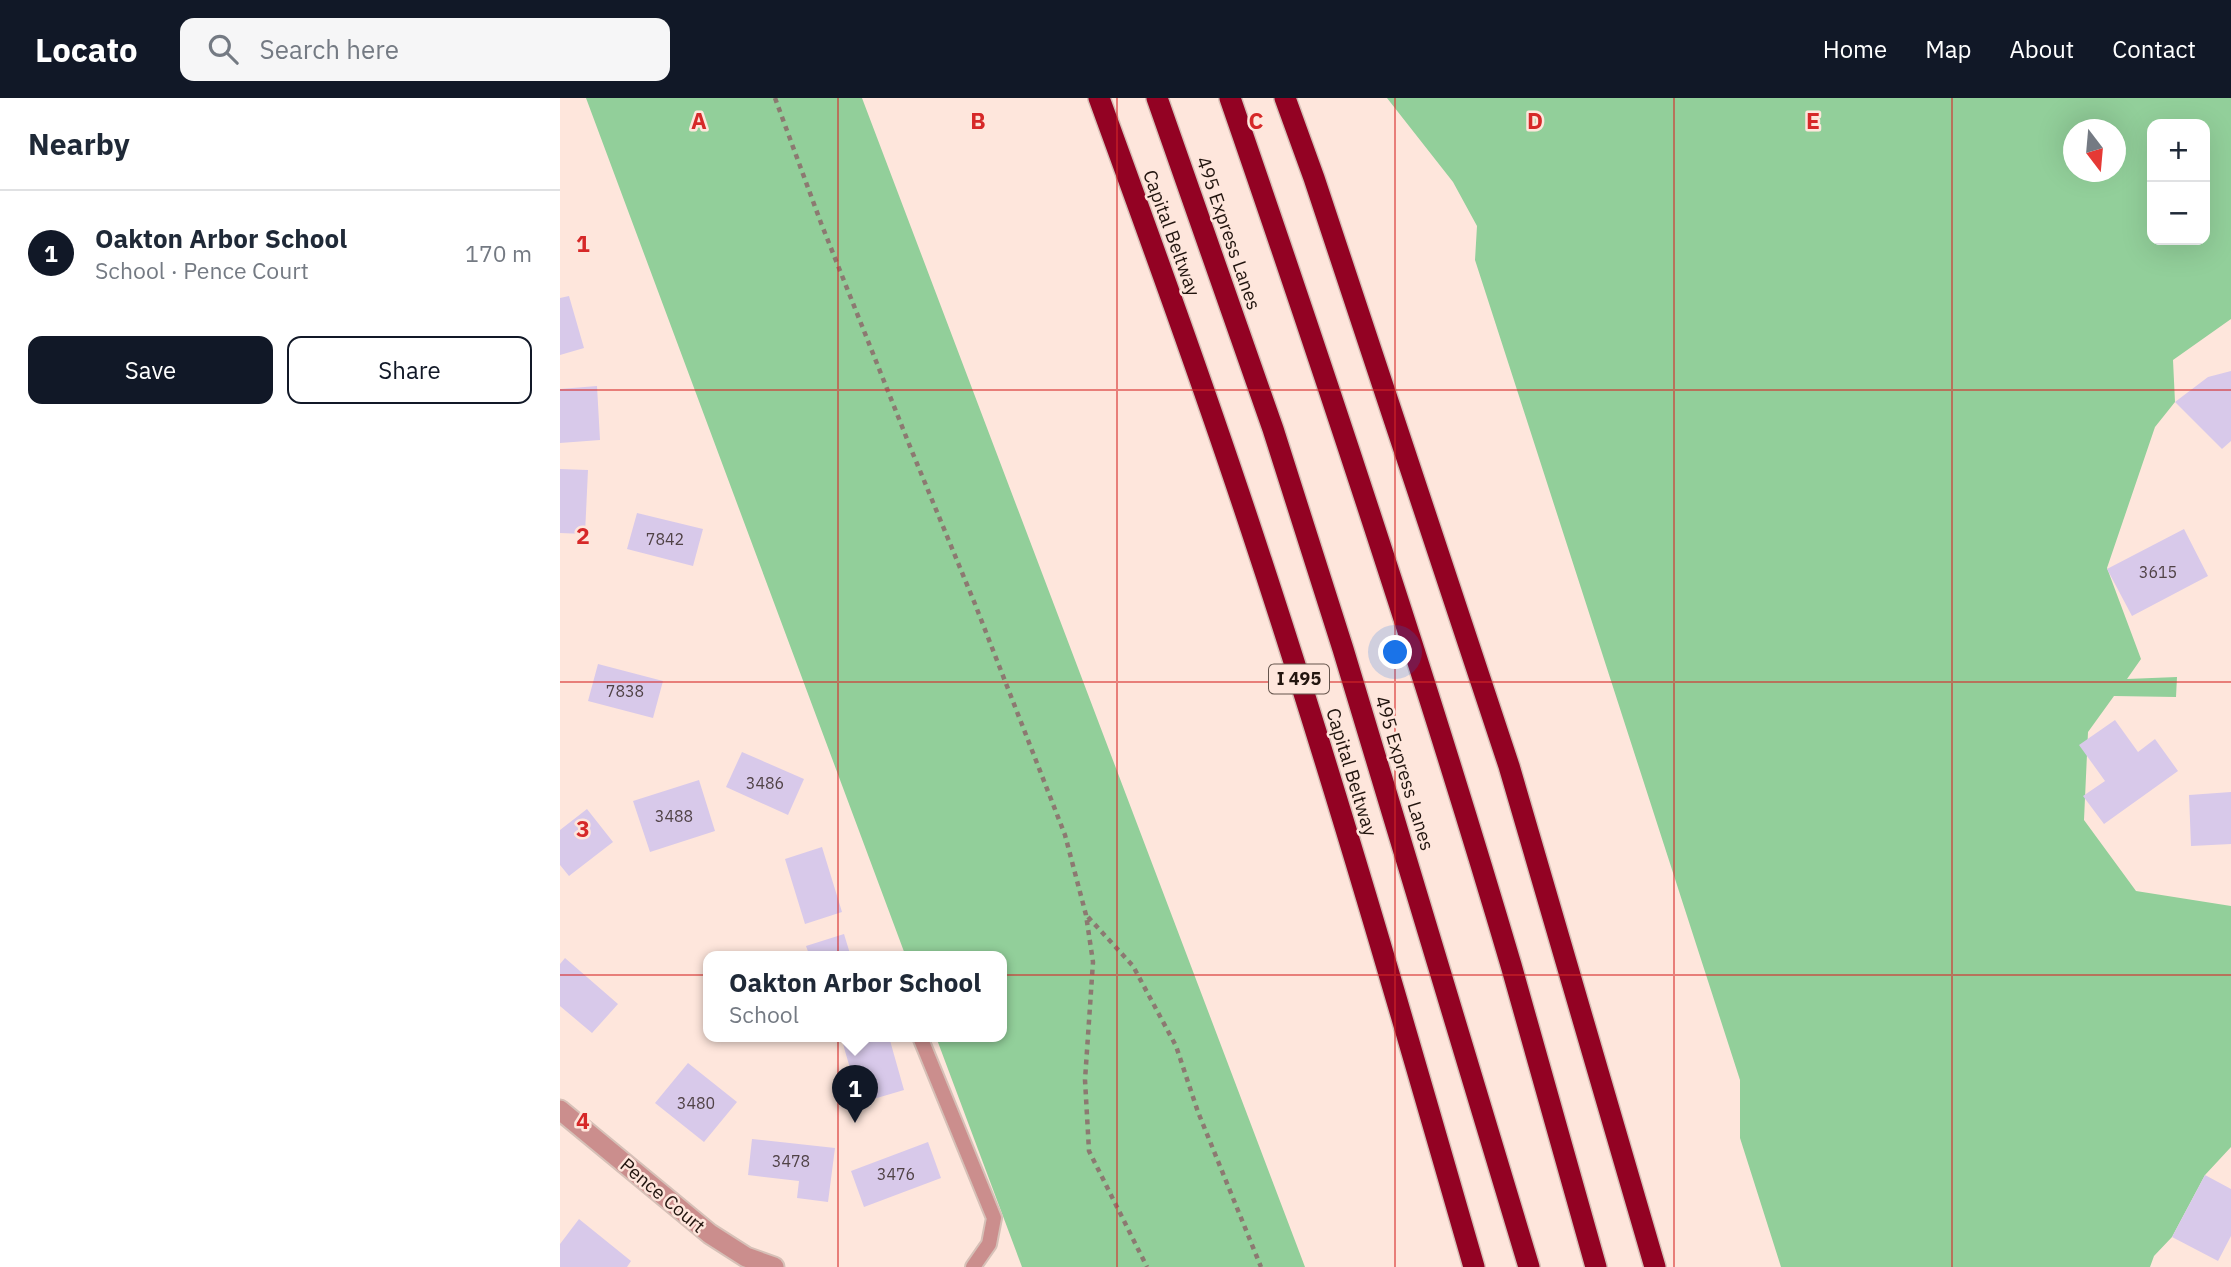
<!DOCTYPE html>
<html lang="en">
<head>
<meta charset="utf-8">
<style>
	:root { --surface:#fff; --page:#f6f6f7; --text:#1f2937; --muted:#747a83; --line:#e0e1e3; --accent:#111827 }
	body { margin:0; font-family:"IBM Plex Sans",sans-serif; background:var(--page); color:var(--text) }
	.controls { position:absolute; right:21px; top:21px; display:grid; overflow:hidden; border-radius:14px; box-shadow:0 7px 28px #0002 }
	.controls button { width:63px; height:63px; display:grid; place-items:center; padding:0; border:0; border-bottom:2px solid var(--line); background:var(--surface); color:var(--text); font:35px sans-serif }
	.compass { position:absolute; left:1503px; top:21px; width:63px; height:63px; border-radius:50%; background:var(--surface); box-shadow:0 7px 28px #0002; rotate:164deg }
	.you { position:absolute; left:836px; top:555px; width:24px; height:24px; margin:-18px; border:5px solid #fff; border-radius:50%; background:#1a73e8; box-shadow:0 0 0 10px #1a73e833 }
	.badge { display:grid; place-items:center; width:46px; height:46px; border-radius:50%; background:var(--accent); color:#fff; font-size:23px; font-weight:700 }
	.pin { position:absolute; translate:-50% -58px; filter:drop-shadow(0 2px 4px #0008) }
	.pin::after { content:''; position:absolute; top:37px; width:24px; height:21px; background:inherit; clip-path:polygon(0 0,100% 0,50% 100%) }
	.popup { position:absolute; left:143px; top:853px; width:304px; height:91px; box-sizing:border-box; display:grid; place-content:center; border-radius:14px; background:var(--surface); filter:drop-shadow(0 2px 5px #0005); font-size:23px; white-space:nowrap; color:var(--muted) }
	.popup b { font-size:26px; color:var(--text) }
	.popup::after { content:''; position:absolute; left:50%; top:100%; margin-left:-14px; border:14px solid transparent; border-top-color:var(--surface) }
	.list { margin:0; padding:0; list-style:none }
	h2 { display:flex; justify-content:space-between; align-items:center; height:91px; margin:0; padding:0 28px; font-size:30px }
	h2 small { font-size:23px; font-weight:400; color:var(--muted) }
	.list li { display:grid; grid-template-columns:46px 1fr auto; gap:21px; align-items:center; box-sizing:border-box; height:126px; padding:0 28px; border-top:2px solid var(--line) }
	.list b { display:block; font-size:26px; white-space:nowrap }
	.list p { margin:0; font-size:23px; white-space:nowrap; color:var(--muted) }
	.list em { font-size:23px; font-style:normal; color:var(--muted) }
	.actions { display:flex; gap:14px; padding:21px 28px }
	.actions a { flex:1; padding:16px 0; border:2px solid var(--accent); border-radius:14px; text-align:center; font-size:24px; color:var(--accent) }
	.actions .main { background:var(--accent); color:#fff }
	.icon { flex:none; width:38px; height:38px; fill:none; stroke:currentColor; stroke-width:2; stroke-linecap:round; stroke-linejoin:round }
	.map { position:relative; flex:none; width:1671px; height:1169px; overflow:hidden }
	header { display:flex; align-items:center; gap:42px; box-sizing:border-box; height:98px; padding:0 35px; background:var(--accent); color:#fff }
	header strong { font-size:33px }
	nav { display:flex; gap:38px; margin-inline-start:auto; font-size:24px }
	.search { width:490px; height:63px; background:var(--page); display:flex; align-items:center; gap:18px; box-sizing:border-box; padding:0 24px; border-radius:14px; color:var(--muted); font-size:26px }
	main { display:flex }
	aside { flex:1; background:var(--surface) }
	.map>svg:first-child { display:block }
	.green { fill:#92cf9a; fill-rule:evenodd }
	.building { fill:#d8c9ea }
	.lines { fill:none; stroke-linecap:round; stroke-linejoin:round }
	.service-casing { stroke:#d6c0b7; stroke-width:18 }
	.minor-casing { stroke:#d6c0b7; stroke-width:23 }
	.motorway-casing { stroke:#d6c0b7; stroke-width:24 }
	.path { stroke:#8c7971; stroke-width:4.5; stroke-dasharray:5 5; stroke-linecap:butt }
	.service { stroke:#cb8e8d; stroke-width:14 }
	.minor { stroke:#cb8e8d; stroke-width:19 }
	.motorway { stroke:#930223; stroke-width:21 }
	.grid { fill:none; stroke:#d62828; stroke-width:2; stroke-opacity:0.55 }
	.labels { text-anchor:middle; stroke-width:5; stroke-linejoin:round; paint-order:stroke }
	.number-label { font-size:16px; fill:#504246 }
	.shield { fill:#fee6dc; stroke:#64544c; stroke-width:2 }
	.shield-label { font-size:18px; font-weight:bold; fill:#22150f }
	.street-label { font-size:19px; fill:#22150f; stroke:#fee6dc }
	.grid-label { font-size:23px; text-anchor:middle; font-weight:bold; fill:#d62828; stroke:#fee6dc; stroke-width:5; stroke-linejoin:round; paint-order:stroke }
</style>
</head>
<body>
<header>
<strong>Locato</strong>
<div class="search"><svg class="icon" aria-label="search" viewBox="0 0 24 24"><circle cx="10" cy="10" r="6"/><path d="M15 15l6 6"/></svg>Search here</div>
<nav><a>Home</a><a>Map</a><a>About</a><a>Contact</a></nav>
</header>
<main>
<aside>
<h2>Nearby<small></small></h2>
<ul class="list">
<li><span class="badge">1</span><div><b>Oakton Arbor School</b><p>School · Pence Court</p></div><em>170 m</em></li>
</ul>
<div class="actions"><a class="main">Save</a><a>Share</a></div>
</aside>
<div class="map">
<svg width="1671" height="1169" viewBox="0 0 1671 1169">
	<rect width="100%" height="100%" fill="#fee6dc"/>
	<!-- green -->
	<path class="green" d="M26,0H302L745,1169H462L376,939H442V859H346Z
		M827,0H1671V221L1613,262L1615,304L1595,329L1547,470L1581,561L1567,581L1617,579L1616,599L1554,598L1528,634L1524,722L1576,793L1671,808V1049L1645,1077L1612,1139L1594,1158L1590,1169H1221L1180,1040V982L915,162L917,128L893,84ZM1592,26H1645V142H1592ZM1514,32H1556V74H1514Z"/>
	<!-- building -->
	<path class="building" d="M9,198L24,250L0,257V200Z
		M1671,273V343L1662,351L1615,304L1648,279Z
		M37,288L40,342L0,345V291Z
		M0,371L28,372L25,436L0,435Z
		M77,415L143,431L133,468L67,451Z
		M1624,431L1648,478L1572,518L1547,471Z
		M38,566L103,583L93,620L28,603Z
		M1555,622L1578,654L1595,641L1618,673L1544,726L1523,698L1545,683L1519,647Z
		M182,654L244,681L228,717L166,689Z
		M139,682L155,733L90,754L73,703Z
		M1671,694V746L1631,748L1629,697Z
		M27,711L53,744L9,778L0,767V732Z
		M262,749L282,814L245,826L225,761Z
		M284,836L291,859H250L246,848Z
		M5,860L58,906L32,935L0,908V866Z
		M281,939H329L344,992L300,1005Z
		M128,965L177,1004L144,1044L95,1005Z
		M192,1041L275,1050L268,1104L237,1100L239,1083L188,1077Z
		M368,1044L381,1080L304,1109L291,1073Z
		M1645,1077L1671,1091V1138L1658,1163L1612,1139Z
		M19,1121L71,1163L67,1169H0V1146Z"/>
	<g class="lines">
		<defs>
			<path id="service" d="M360,939L434,1120L429,1146L413,1169"/>
			<path id="minor" d="M0,1012L150,1136L186,1159L214,1169"/>
			<path id="motorway" d="M539,0C591,143 643,286 691,431C772,675 843,922 914,1169
				M597,0L713,331L783,551L969,1169
				M670,0C769,287 865,575 951,867C980,967 1007,1068 1036,1169
				M725,0L754,80L949,668L1095,1169"/>
		</defs>
		<!-- service casing -->
		<use href="#service" class="service-casing"/>
		<!-- minor casing -->
		<use href="#minor" class="minor-casing"/>
		<!-- motorway casing -->
		<use href="#motorway" class="motorway-casing"/>
		<!-- path -->
		<path class="path" d="M215,0L261,125L351,351L415,506L505,737L526,817L533,864L525,982L529,1053L587,1169
			M528,819L573,868L616,948L638,1014L701,1169"/>
		<!-- service -->
		<use href="#service" class="service"/>
		<!-- minor -->
		<use href="#minor" class="minor"/>
		<!-- motorway -->
		<use href="#motorway" class="motorway"/>
	</g>
	<!-- grid -->
	<path class="grid" d="M278,0V1169M557,0V1169M835,0V1169M1114,0V1169M1392,0V1169M0,292H1671M0,584H1671M0,877H1671"/>
	<g class="labels">
		<!-- number labels -->
		<g class="number-label">
			<text x="105" y="447">7842</text>
			<text x="1598" y="480">3615</text>
			<text x="65" y="599">7838</text>
			<text x="205" y="691">3486</text>
			<text x="114" y="724">3488</text>
			<text x="136" y="1011">3480</text>
			<text x="231" y="1069">3478</text>
			<text x="336" y="1082">3476</text>
		</g>
		<!-- shield labels -->
		<rect class="shield" x="709" y="566.5" width="60" height="29" rx="5"/>
		<g class="shield-label">
			<text x="739" y="587">I 495</text>
		</g>
		<!-- street labels -->
		<g class="street-label">
			<text transform="translate(612 135) rotate(70)" y="7">Capital Beltway</text>
			<text transform="translate(669 135) rotate(71)" y="7">495 Express Lanes</text>
			<text transform="translate(792 674) rotate(73)" y="7">Capital Beltway</text>
			<text transform="translate(845 675) rotate(73)" y="7">495 Express Lanes</text>
			<text transform="translate(103 1097) rotate(40)" y="7">Pence Court</text>
		</g>
	</g>
	<g class="grid-label">
		<text x="139" y="31">A</text>
		<text x="418" y="31">B</text>
		<text x="696" y="31">C</text>
		<text x="975" y="31">D</text>
		<text x="1253" y="31">E</text>
		<text x="23" y="154">1</text>
		<text x="23" y="446">2</text>
		<text x="23" y="739">3</text>
		<text x="23" y="1031">4</text>
	</g>
</svg>
<div class="controls">
<button>+</button>
<button>−</button>
</div>
<svg class="compass" viewBox="-18 -18 36 36"><path d="M0-13l5 13h-10z" fill="#e53935"/><path d="M0 13l5-13h-10z" fill="#747a83"/></svg>
<div class="you"></div>
<div class="pin badge" style="left:295px;top:1025px">1</div>
<div class="popup"><b>Oakton Arbor School</b>School</div>
</div>
</main>
</body>
</html>
